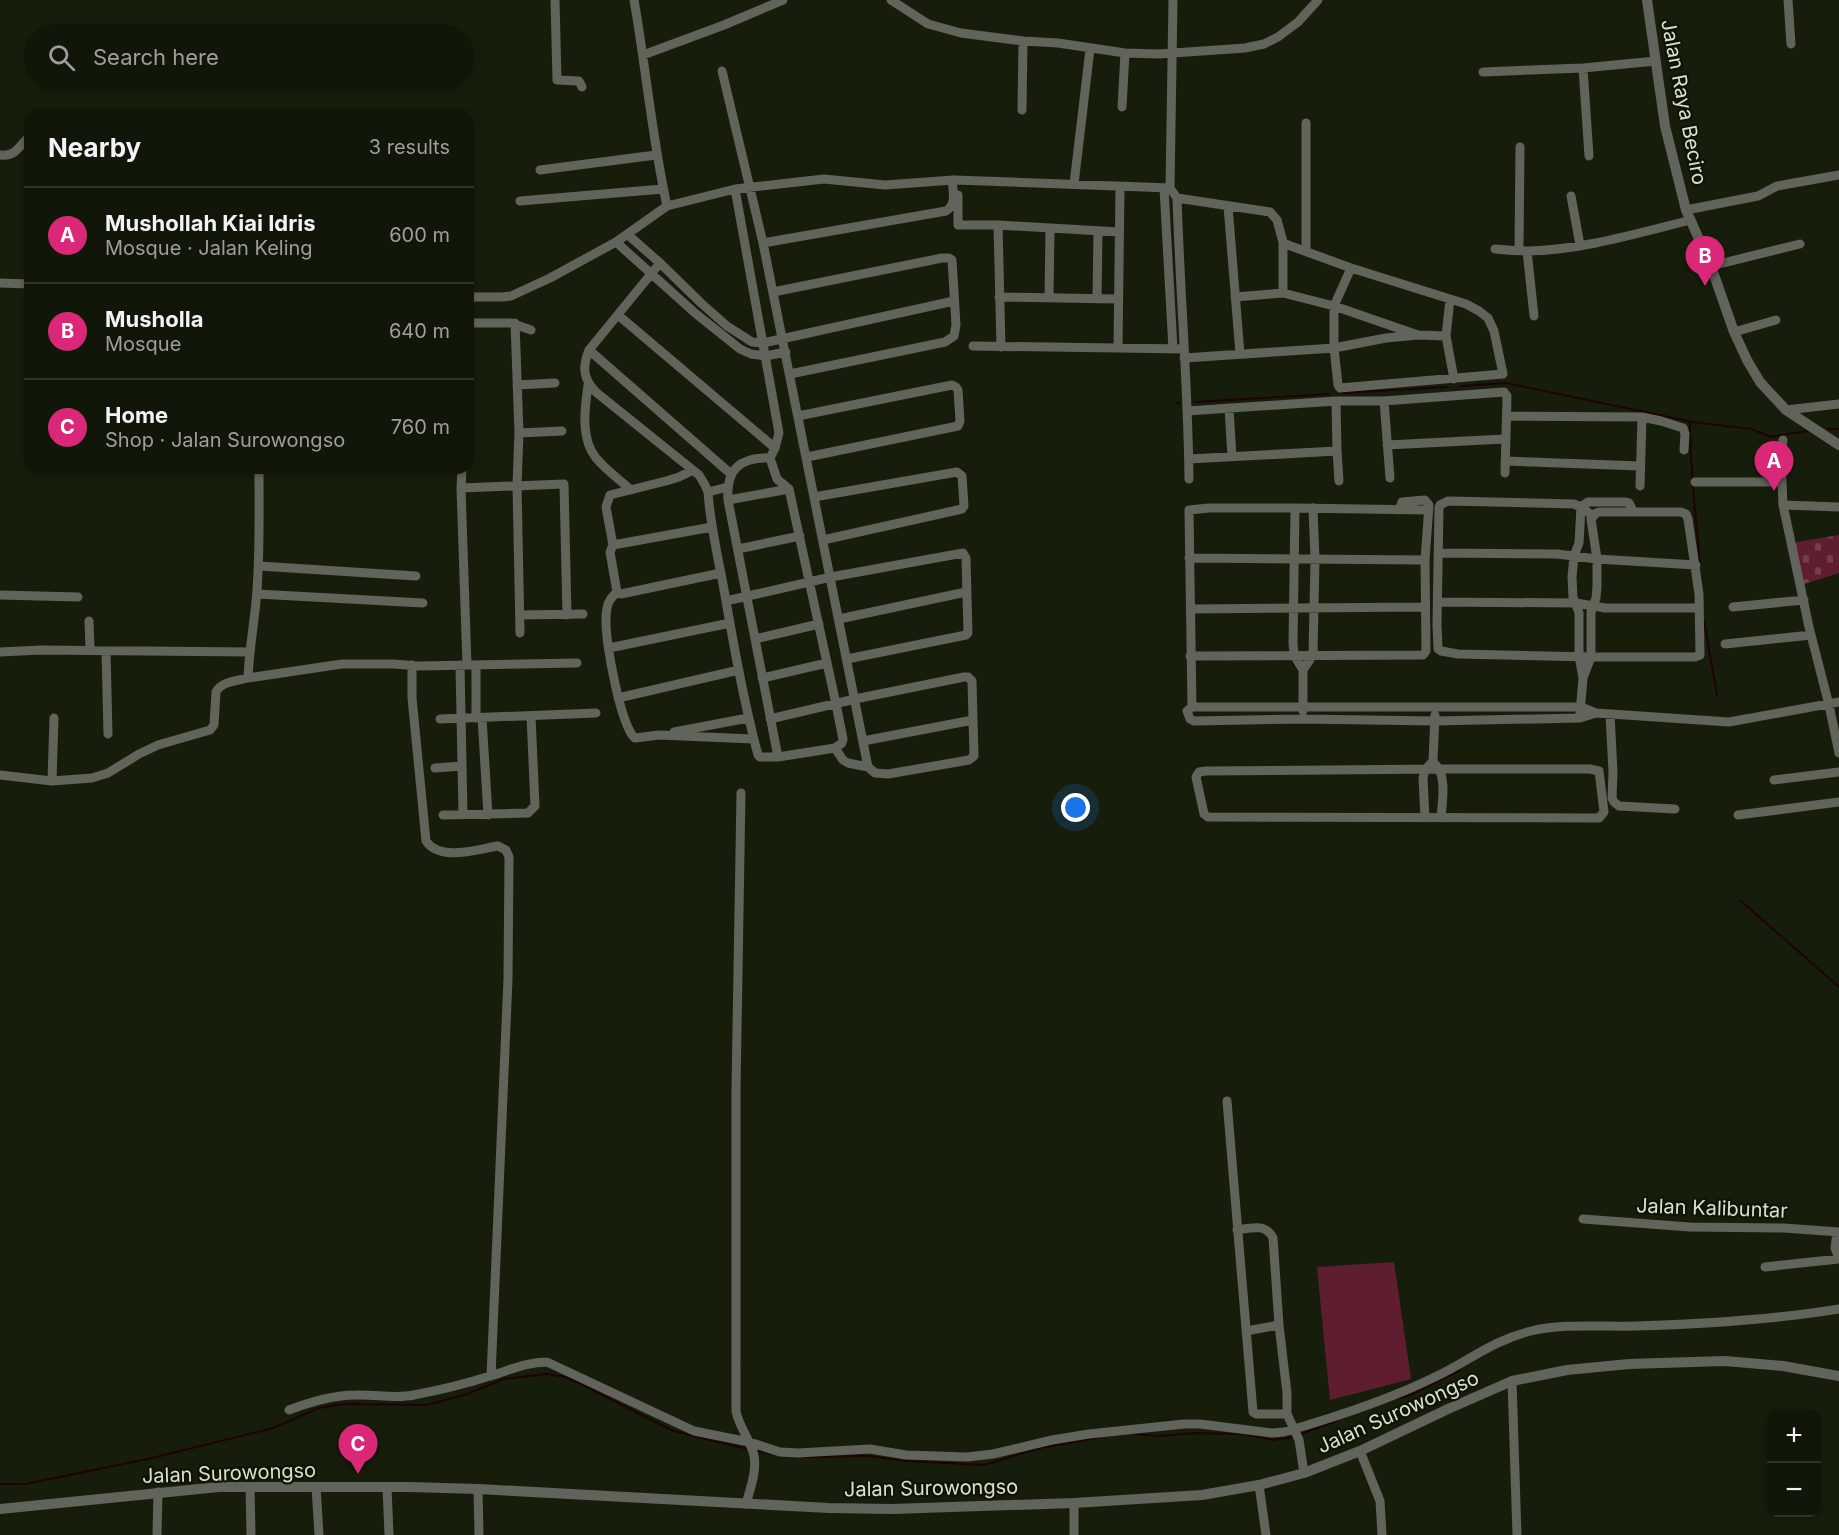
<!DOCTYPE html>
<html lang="en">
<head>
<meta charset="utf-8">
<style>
	:root { --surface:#101608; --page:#191f12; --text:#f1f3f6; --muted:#9c9f9c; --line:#303529; --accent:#db2777 }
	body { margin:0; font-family:Inter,sans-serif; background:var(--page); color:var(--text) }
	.controls { position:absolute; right:18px; bottom:18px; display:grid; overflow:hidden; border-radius:12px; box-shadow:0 2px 4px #0004 }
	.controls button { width:54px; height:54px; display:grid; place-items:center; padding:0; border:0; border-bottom:2px solid var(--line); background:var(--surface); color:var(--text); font:30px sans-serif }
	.you { position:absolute; left:1076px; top:808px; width:21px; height:21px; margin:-15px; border:4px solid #fff; border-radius:50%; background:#1a73e8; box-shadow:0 0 0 9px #1a73e833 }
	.badge { display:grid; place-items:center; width:39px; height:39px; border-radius:50%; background:var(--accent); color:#fff; font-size:20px; font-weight:700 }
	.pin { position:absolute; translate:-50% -50px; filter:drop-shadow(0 2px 3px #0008) }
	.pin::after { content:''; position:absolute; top:32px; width:21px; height:18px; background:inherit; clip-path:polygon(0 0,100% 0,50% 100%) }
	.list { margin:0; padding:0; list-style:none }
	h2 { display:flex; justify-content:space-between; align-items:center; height:78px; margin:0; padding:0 24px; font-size:26px }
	h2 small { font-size:20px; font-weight:400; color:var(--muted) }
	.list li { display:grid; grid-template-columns:39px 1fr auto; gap:18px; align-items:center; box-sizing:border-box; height:96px; padding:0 24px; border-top:2px solid var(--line) }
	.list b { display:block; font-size:22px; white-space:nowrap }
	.list p { margin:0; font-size:20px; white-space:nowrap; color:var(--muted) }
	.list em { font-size:20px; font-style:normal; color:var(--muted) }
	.icon { flex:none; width:33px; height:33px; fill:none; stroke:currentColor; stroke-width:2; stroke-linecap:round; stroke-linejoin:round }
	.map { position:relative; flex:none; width:1839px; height:1535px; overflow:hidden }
	.search { position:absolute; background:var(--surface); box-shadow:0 2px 4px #0004; left:24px; top:24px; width:450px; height:66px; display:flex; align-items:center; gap:15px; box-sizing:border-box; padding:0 21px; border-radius:33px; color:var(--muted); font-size:22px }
	.panel { position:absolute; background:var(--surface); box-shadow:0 2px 4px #0004; left:24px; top:108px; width:450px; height:366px; border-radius:18px }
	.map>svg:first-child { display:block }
	.cemetery { fill:url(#cemetery-stones) }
	.pitch { fill:#5e1e30 }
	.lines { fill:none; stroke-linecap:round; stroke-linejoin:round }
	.stream { stroke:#210006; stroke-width:2 }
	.minor { stroke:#60645a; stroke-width:9 }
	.tertiary { stroke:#60645a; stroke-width:10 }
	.labels { text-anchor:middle; stroke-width:4.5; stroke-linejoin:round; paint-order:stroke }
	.street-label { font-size:20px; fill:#dae0d3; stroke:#0e1503 }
</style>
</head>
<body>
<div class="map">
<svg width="1839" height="1535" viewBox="0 0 1839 1535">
	<defs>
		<pattern id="cemetery-stones" width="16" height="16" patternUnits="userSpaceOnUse" patternTransform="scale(1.5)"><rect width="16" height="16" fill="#5e1e30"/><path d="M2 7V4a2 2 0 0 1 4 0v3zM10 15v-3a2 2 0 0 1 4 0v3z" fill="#743e4d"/></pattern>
	</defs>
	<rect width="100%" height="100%" fill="#161e0b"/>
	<!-- cemetery -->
	<path class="cemetery" d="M1839,535V573L1801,585L1791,543Z"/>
	<!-- pitch -->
	<path class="pitch" d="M1394,1262L1411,1379L1330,1400L1317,1267Z"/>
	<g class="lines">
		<!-- stream -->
		<path class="stream" d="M1461,386L1506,383L1693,422L1751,429L1771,437L1807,431
			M1343,393L1447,387
			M1194,402L1329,394
			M1177,403H1180
			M1690,423C1690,470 1696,517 1700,564
			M1828,429H1839
			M1704,621L1717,695
			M1741,901L1839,987
			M1400,1398L1412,1394L1460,1370
			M1135,1434L1158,1436L1196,1433L1243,1434L1273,1440L1293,1437
			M1299,1435L1338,1420
			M756,1450L771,1454
			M804,1457L868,1456L907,1461L984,1465L1040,1448L1097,1438
			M0,1484H25L148,1459L273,1428L319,1408L344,1404L427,1405L467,1394L504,1379L546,1374L566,1377L583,1385L673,1431L748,1449"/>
		<!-- minor -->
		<path class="minor" d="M555,0L557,80L579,81L582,87
			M634,0C646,68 652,138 667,206
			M891,0L928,24L961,33L1023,41L1058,43L1125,53L1159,54L1245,48L1264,44L1278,37L1298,22L1318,0
			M1173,0L1170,188L1177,198C1180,292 1188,385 1189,479
			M1788,0L1791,44
			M643,55L724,25L783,0
			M1583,68L1589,156
			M722,71L763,243L868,767
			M1483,72L1583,68L1656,61
			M1122,107L1125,53
			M1022,110L1023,41
			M0,155C17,157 19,145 30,136
			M540,170L656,155
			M1074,184L1090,49
			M1164,188L1173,349
			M735,189L779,433L775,448
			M958,195V225H998L1119,232
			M1571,196L1580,245
			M1177,198L1270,212L1277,220L1283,242L1288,245L1351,268L1466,304L1479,311L1488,318L1494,331L1503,374L1340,388L1338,385L1334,348V306L1351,268
			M520,201L663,189
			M1228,206L1240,354
			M1686,210L1758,196L1777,186L1839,175
			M998,225L1001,347
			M627,234L660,263L701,303L727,326L752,342L763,343L954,301
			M616,242L695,313L740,349L751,354L766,356L786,352
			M763,243L946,211C957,204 953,191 952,180
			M1495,249C1506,250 1517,251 1528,251C1582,250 1638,233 1691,220
			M1519,250L1520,147
			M1306,251V123
			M1527,251L1534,316
			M660,263L589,350C582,367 583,380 597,393L699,475L705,485L708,492
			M1711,266L1800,244
			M0,283L30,284
			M773,292L942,258H949L952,260L956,325L954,336L945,342L790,374
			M1283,293V242
			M468,297H502L511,296L550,278L616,242L667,206L735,189L824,179L885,185L954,180L1170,188
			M999,297L1118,299
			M1049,298L1050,228
			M1097,299L1098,231
			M1450,299L1446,336L1454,379
			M618,315L775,448L770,458L777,479L789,489L836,704L843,739L842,743L835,748L778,757H760L758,755C743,699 733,641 723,584C717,553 710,523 708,492L728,487
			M468,323H511L531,330
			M515,323L519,433L517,485L520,633
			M1734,332L1776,320
			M1418,335L1446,336
			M973,346L1184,349
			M1118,348L1120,187
			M589,350L731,474
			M1184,358L1334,348L1386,338L1418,335L1334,306L1283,293L1235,297
			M517,385L555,383
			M588,385C585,408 580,438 596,458C606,470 620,480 631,490
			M1336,401L1337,451L1339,481
			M1384,401L1390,478
			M1229,408L1232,457
			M1786,410L1839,404
			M1187,411L1336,401H1384L1504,392L1507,396L1505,473
			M798,416L952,385L956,387L958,390L960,421L958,426L807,457
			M1507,416L1642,417L1661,421L1683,428L1685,434L1684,450
			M519,433L562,431
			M1783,440L1781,460L1783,505L1809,627L1829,705L1839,753
			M1387,445L1505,439
			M770,458C740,457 726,469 728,500L778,757
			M1189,459L1337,451
			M1505,461L1640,466
			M259,468C259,509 260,549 257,590C255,620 249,649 248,678L342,664H393L419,666L577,663
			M462,468L461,488L467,665
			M693,470L679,477L666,481L610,495L606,507L613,545L610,552L617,592L621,594L721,573
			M1695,482H1782
			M1640,486L1642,417
			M461,488L564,484L567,615
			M814,497L957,472L962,476L964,506L962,509L823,540
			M728,500L789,489
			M1783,505L1839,507
			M1295,508L1293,643L1294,655L1303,670V711
			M1428,510L1295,508H1209L1189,510L1192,707L1187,711L1190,719L1194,721L1303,719L1435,721L1580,718L1596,713
			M613,545L712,527
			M738,549L800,536
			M1439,553L1557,554L1597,559L1696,565
			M1189,558L1425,560
			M259,566L416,576
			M617,592C612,597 608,601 607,608C602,631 619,715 632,735L635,738L659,735L753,739
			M257,594L423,603
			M0,595L78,597
			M726,601L831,577L963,553L966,558L968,633L966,635L847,659
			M1438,602L1576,603L1605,608H1698
			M1733,607L1804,600
			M1191,609L1425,607
			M520,615L583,614
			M839,619L966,592
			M89,621L90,650
			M755,639L819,624
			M1725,644L1811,635
			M609,648L730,623
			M106,651L108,734
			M0,652L41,650L249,652
			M1190,656L1423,655L1426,651L1425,560L1429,505L1425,500L1402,502L1399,510
			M412,665V698L426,841C440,862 478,849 498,846L506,850L509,857L508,979L491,1376
			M460,665L463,815
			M1303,670L1313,655L1315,559L1313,508
			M762,678L827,663
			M1583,678L1591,657V612L1596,598L1597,586V559L1591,519L1596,513L1599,512H1681L1686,514L1688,519L1699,594L1700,655L1695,657H1591L1458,654L1441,651L1438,649L1437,624L1439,508L1440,505L1448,501L1574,504L1581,507L1593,516
			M618,698L739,670
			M1192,707H1581L1596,713L1729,722L1839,702
			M1580,713L1583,678L1579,656V613L1573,597L1572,577L1574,556L1579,543L1581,507L1588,502H1626L1629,503L1633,511
			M1610,714L1613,772L1612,798L1614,802L1619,806L1675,809
			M476,718V665
			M482,718L488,815
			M440,719L596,713
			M770,719L855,699L964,677H968L972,681L974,756L969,760L888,774L875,773L868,767L848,763L843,760L835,748
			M674,732L748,718
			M863,741L973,720
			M1436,765C1447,777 1442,803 1441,818
			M435,768L462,766
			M1440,769H1590L1599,771L1604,812L1599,818L1208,817L1204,814L1196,777L1199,772L1206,771Z
			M0,775L52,781L92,778L108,773L139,754L158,745L210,730L214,725L216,692C222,681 237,681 248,678
			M1774,780L1839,772
			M52,781L54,718
			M741,793L736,1089V1411C739,1428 751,1440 754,1456C757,1471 750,1489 746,1504
			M443,815L528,813L535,806L531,716
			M1738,815L1839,802
			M1425,818L1423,778L1425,770L1433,761L1435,715
			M1227,1101L1253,1412L1256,1414H1287
			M1583,1219L1690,1227L1784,1228L1839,1232
			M1237,1230C1251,1228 1266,1223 1273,1238L1279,1325L1287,1393V1414L1299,1440L1304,1473
			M1837,1232L1835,1248L1839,1258
			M1765,1267L1839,1259
			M1246,1331L1279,1325
			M1512,1381L1517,1535
			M289,1410C310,1402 332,1395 355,1395C375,1394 394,1399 414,1395C440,1390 465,1384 490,1376C510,1370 526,1362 547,1362L694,1431L749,1442L780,1452L798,1453L870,1449L906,1455L967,1457L993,1454L1052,1440L1089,1434L1184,1424H1200L1272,1433L1284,1432C1336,1417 1389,1400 1437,1376C1470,1360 1494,1340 1531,1331C1562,1323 1603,1327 1635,1326C1703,1324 1772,1320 1839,1309
			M1360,1451L1380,1501L1382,1535
			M1259,1485L1266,1535
			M316,1487L319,1535
			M387,1487L389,1535
			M250,1488L251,1535
			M478,1489L479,1535
			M157,1535L158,1492
			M1074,1535V1503"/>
		<!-- tertiary -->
		<path class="tertiary" d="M1647,0L1665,126L1686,210L1711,266L1734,332L1747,360L1760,382L1786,410L1839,445
			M0,1509L219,1487H409L478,1489L829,1508L892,1509L1074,1503L1202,1495L1259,1485L1304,1473L1360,1451L1448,1409L1512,1381L1567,1370L1629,1364L1725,1361L1783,1366L1839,1376"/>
	</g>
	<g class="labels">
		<!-- street labels -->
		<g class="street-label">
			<text transform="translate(1684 102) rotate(79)" y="7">Jalan Raya Beciro</text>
			<text transform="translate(1712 1208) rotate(2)" y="7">Jalan Kalibuntar</text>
			<text transform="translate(1398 1412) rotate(-24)" y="7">Jalan Surowongso</text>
			<text transform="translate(229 1473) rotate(-2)" y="7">Jalan Surowongso</text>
			<text transform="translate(931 1488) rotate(-1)" y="7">Jalan Surowongso</text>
		</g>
	</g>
</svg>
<div class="controls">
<button>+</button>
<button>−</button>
</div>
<div class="you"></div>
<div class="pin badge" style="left:1774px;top:491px">A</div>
<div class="pin badge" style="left:1705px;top:286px">B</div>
<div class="pin badge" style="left:358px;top:1474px">C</div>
<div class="search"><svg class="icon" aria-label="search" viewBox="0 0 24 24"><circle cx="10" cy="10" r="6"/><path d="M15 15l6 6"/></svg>Search here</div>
<section class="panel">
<h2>Nearby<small>3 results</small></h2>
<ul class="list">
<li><span class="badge">A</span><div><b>Mushollah Kiai Idris</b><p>Mosque · Jalan Keling</p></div><em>600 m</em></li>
<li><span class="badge">B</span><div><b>Musholla</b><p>Mosque</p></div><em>640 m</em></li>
<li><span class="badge">C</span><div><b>Home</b><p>Shop · Jalan Surowongso</p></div><em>760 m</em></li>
</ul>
</section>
</div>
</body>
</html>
